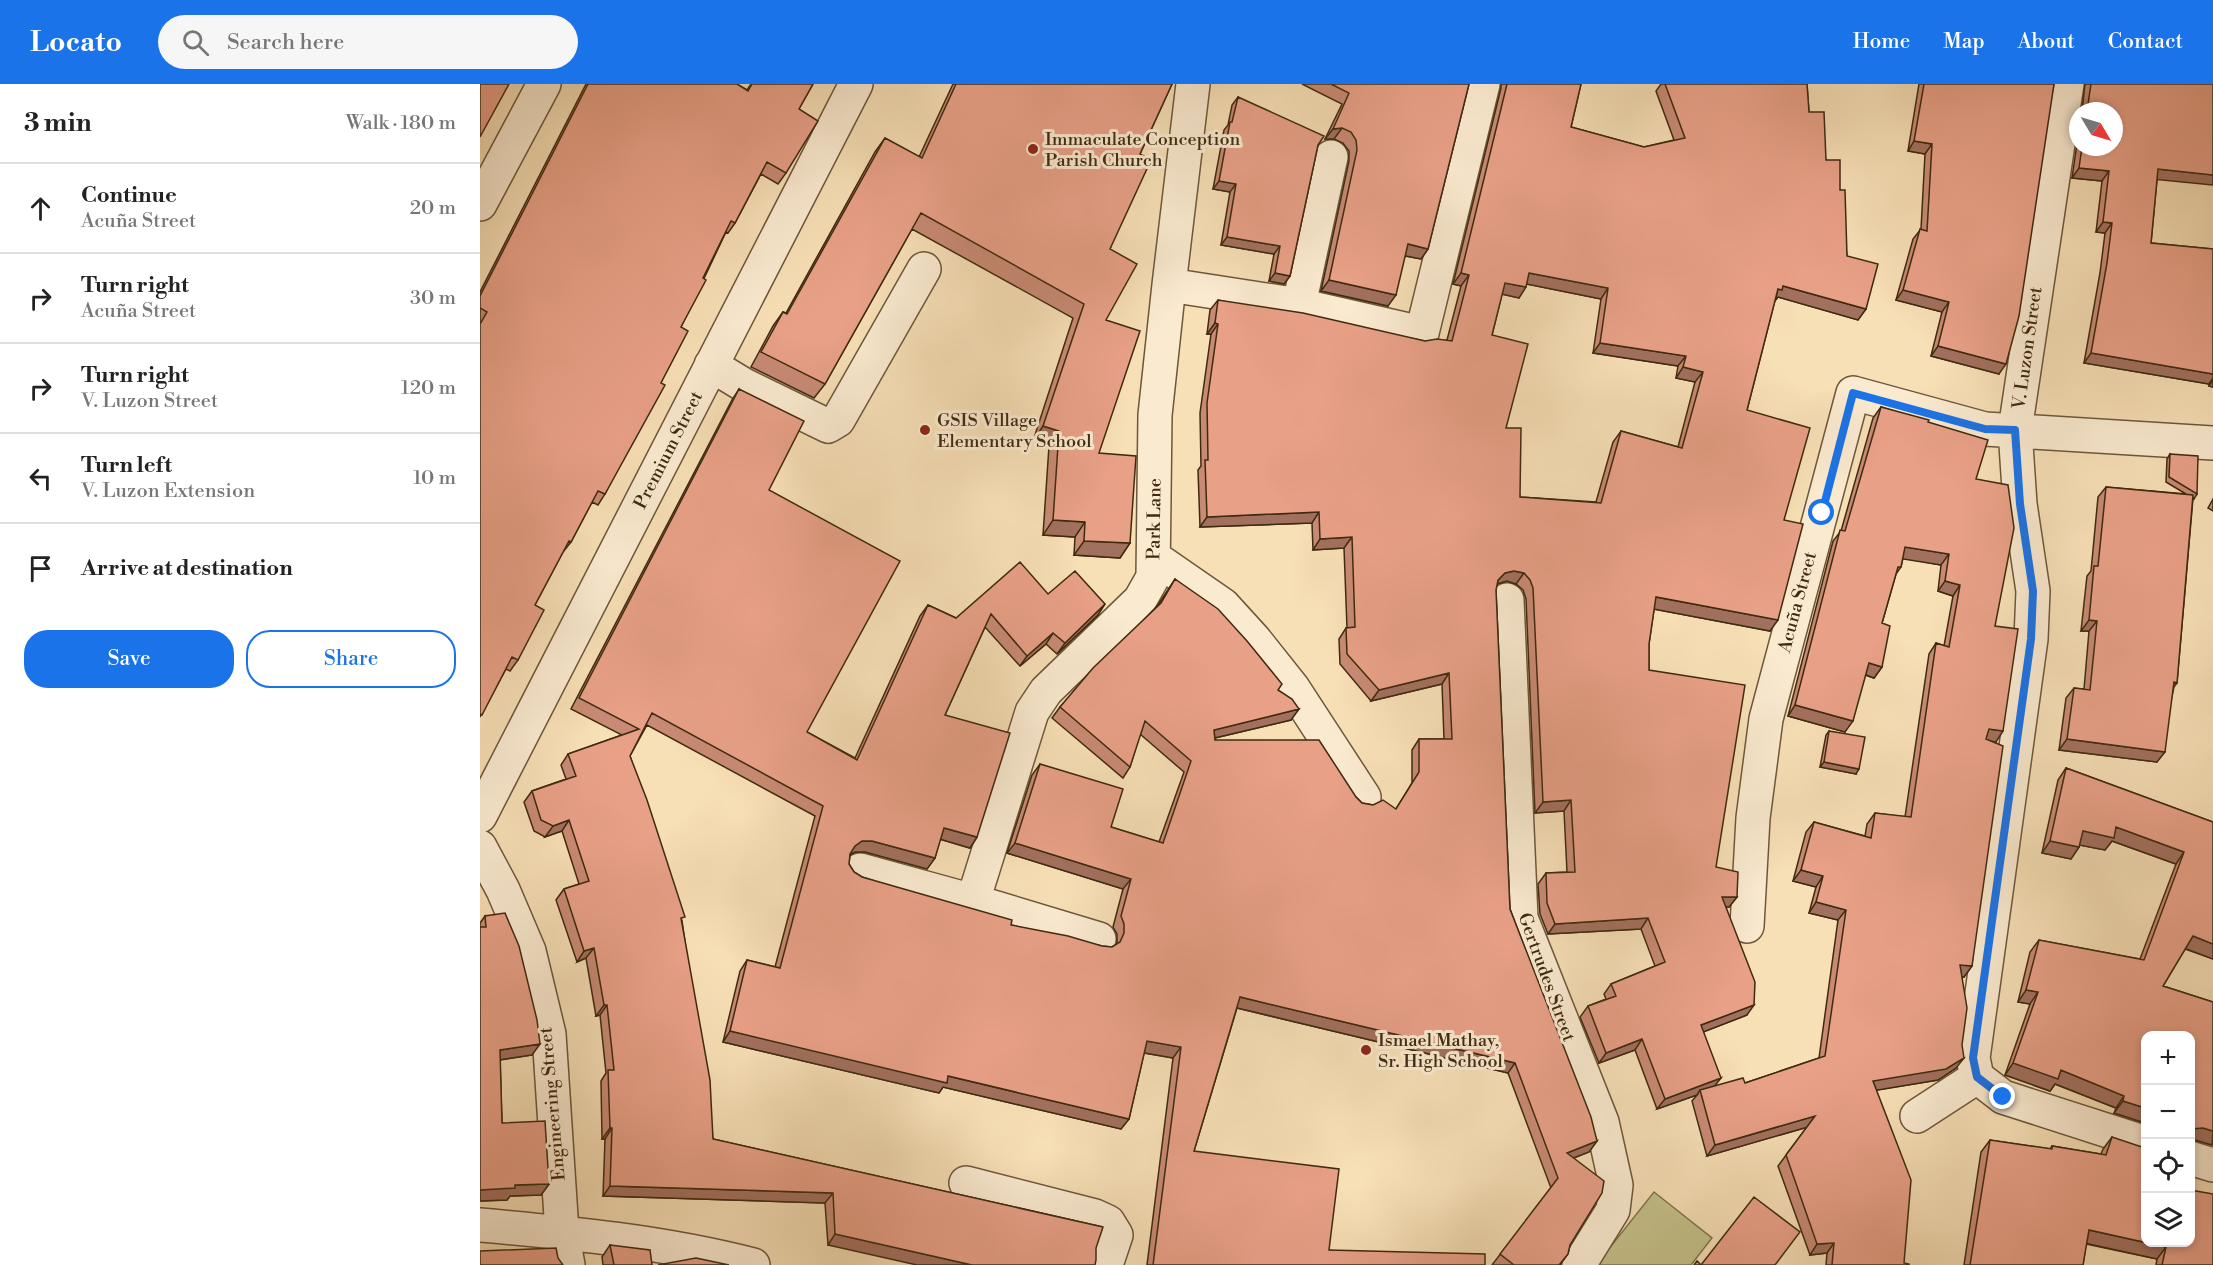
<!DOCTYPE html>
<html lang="en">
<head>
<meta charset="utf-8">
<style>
	:root { --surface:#fff; --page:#f6f6f6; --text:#222; --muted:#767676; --line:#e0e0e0; --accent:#1a73e8 }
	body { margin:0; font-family:"Libre Bodoni",serif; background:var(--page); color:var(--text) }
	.controls { position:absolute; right:18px; bottom:18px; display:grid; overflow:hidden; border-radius:12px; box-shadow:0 3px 9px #0003 }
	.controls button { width:54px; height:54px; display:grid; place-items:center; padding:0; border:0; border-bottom:2px solid var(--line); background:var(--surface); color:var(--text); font:30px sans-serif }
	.compass { position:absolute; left:1589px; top:18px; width:54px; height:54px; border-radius:50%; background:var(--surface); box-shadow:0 3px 9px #0003; rotate:128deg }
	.stop { position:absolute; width:18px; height:18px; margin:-14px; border:4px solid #1a73e8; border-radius:50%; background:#fff }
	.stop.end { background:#1a73e8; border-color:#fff; box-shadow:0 2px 6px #0008 }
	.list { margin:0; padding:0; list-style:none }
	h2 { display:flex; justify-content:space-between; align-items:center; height:78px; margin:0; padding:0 24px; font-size:26px }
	h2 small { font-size:20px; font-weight:400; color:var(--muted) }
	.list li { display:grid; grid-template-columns:39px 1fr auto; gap:18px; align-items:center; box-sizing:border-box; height:90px; padding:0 24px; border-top:2px solid var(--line) }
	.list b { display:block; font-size:22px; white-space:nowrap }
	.list p { margin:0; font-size:20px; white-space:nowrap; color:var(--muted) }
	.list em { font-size:20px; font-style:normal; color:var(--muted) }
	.actions { display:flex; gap:12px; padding:18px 24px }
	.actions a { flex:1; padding:14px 0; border:2px solid var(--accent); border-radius:24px; text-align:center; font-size:21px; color:var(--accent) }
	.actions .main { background:var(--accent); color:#fff }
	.icon { flex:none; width:33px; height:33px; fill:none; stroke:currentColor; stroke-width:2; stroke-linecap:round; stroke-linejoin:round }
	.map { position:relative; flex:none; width:1733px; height:1181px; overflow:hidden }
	header { display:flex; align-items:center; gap:36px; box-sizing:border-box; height:84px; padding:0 30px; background:var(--accent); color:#fff }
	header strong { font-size:28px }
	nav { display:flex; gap:33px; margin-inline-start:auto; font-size:21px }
	.search { width:420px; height:54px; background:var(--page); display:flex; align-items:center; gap:15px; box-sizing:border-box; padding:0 21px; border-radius:33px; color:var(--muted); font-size:22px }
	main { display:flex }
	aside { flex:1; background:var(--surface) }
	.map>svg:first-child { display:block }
	.green { fill:#c4c089; stroke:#82754c; stroke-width:1.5 }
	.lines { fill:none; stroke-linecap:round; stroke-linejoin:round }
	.minor-casing { stroke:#6d573a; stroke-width:36 }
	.minor { stroke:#faead0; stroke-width:33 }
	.wall { fill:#c88a74; stroke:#3f2a10; stroke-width:1.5; fill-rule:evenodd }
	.shaded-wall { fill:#a2705e; stroke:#3f2a10; stroke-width:1.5 }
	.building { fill:#e8a087; stroke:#3f2a10; stroke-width:1.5; fill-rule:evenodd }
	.route { stroke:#1a73e8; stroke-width:8 }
	.poi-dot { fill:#8f2418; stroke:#faead0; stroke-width:2 }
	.labels { text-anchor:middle; stroke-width:6; stroke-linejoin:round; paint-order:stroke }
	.poi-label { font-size:18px; fill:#3f2a10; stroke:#faead0; text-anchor:start }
	.street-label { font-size:18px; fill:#3f2a10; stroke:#faead0 }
</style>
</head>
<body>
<header>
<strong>Locato</strong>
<div class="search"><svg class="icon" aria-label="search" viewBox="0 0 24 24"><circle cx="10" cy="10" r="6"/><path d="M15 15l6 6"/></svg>Search here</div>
<nav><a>Home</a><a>Map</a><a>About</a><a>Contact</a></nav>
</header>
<main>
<aside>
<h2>3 min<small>Walk · 180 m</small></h2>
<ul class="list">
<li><svg class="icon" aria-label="ahead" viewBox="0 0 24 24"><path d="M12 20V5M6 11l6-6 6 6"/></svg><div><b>Continue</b><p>Acuña Street</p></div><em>20 m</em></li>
<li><svg class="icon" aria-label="right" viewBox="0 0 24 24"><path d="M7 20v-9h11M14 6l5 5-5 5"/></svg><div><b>Turn right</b><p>Acuña Street</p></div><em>30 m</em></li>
<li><svg class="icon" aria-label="right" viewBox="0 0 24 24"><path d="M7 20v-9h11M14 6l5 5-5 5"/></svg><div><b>Turn right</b><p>V. Luzon Street</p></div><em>120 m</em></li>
<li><svg class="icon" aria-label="left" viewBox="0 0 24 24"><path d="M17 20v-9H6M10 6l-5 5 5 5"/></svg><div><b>Turn left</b><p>V. Luzon Extension</p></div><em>10 m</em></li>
<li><svg class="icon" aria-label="arrive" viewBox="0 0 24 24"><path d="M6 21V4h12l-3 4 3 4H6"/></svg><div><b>Arrive at destination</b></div></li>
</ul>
<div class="actions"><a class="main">Save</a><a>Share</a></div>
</aside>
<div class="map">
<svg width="1733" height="1181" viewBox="0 0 1733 1181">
	<rect width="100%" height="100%" fill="#f7dfb6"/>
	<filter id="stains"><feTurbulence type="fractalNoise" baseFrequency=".00333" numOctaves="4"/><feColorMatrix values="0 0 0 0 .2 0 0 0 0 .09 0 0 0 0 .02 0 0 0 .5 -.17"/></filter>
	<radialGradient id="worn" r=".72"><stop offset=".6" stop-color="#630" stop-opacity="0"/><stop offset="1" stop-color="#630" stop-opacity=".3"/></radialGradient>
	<!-- green -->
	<path class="green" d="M1174,1108L1232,1154L1211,1181H1116Z"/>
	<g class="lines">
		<defs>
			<path id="minor" d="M0,120L64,0
				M689,201L819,221L942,249L1003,0
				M819,221L851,73
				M231,281L264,301L348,342L358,336L444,185
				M675,474L743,521L774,555L813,604L884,713
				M1027,516L1041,834L1122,1038L1136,1101L1133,1126L1099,1181
				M0,732L376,0
				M0,763L23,806L49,867L69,950L82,1148L88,1181
				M380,786L493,817L619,855
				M493,817L552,628L566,607L660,516L673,493L675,331L689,201L713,0
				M1267,842L1273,734L1286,635L1373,309L1505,345L1733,359
				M1497,993L1493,974L1551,555L1553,507L1540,420L1535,346L1587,0
				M1497,993L1523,1013L1666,1059
				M1437,1032L1497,993
				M1710,1074L1733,1081
				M486,1099L615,1132L628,1138L636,1151L626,1181
				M0,1141C91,1149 184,1158 273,1181"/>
		</defs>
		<!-- minor casing -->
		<use href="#minor" class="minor-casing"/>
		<!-- minor -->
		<use href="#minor" class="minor"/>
	</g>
	<!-- wall -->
	<path class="wall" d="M106,0H257L267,6L271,0H333L319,25L306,89L298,100L281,90L255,139L248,149L246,148L201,243L181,299L125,410L118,421L112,418L91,458L83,468L55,521L38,576L30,587L26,585L0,633V208Z
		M473,0H692L660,70L630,165L619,369L650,459L640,474L594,471L595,453L563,451L569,362L553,357L593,234L432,145L345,300L334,314L271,283L293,242L303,228L306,229L395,68L405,54L439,73Z
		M822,0H989L948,165L941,175L925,172L908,222L841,207L869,77V67L863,59L854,55H845L862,20Z
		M1021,0H1101L1091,43L1164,63L1194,56L1176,7L1181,0H1327L1329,28L1346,76L1360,106L1367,172L1386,225L1378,236L1298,213L1295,216L1267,326L1304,436L1290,547L1174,525L1169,560V586L1236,783L1257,813L1249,823H1246L1267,931L1223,948L1235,1002L1265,999L1339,974L1358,836L1329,829L1336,803L1313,797L1326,748L1334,738L1385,752L1387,740L1395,729L1425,733L1449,570L1456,559L1464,562L1473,512L1458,507L1461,481L1423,474L1421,483L1416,490L1402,539V583L1394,594L1385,591L1365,648L1308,632L1353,457L1361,447L1393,334L1401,323L1448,338L1496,395L1515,542L1516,658L1510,657L1492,882L1484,893L1482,892L1476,984L1458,996L1396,1006L1424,1179L1429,1181H1346L1347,1169L1330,1171L1298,1082L1327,1043L1227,1072L1212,1017L1217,1011L1177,1025L1155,966L1119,979L1100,933L1108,922L1126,915L1124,910L1131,900L1175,882L1161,845L1068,850L1060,830L1058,800L1066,789L1087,788L1084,727L1055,729L1046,515L1043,506L1036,500L1027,497L1017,500L1016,506L1030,825L1117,1057L1109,1068L1094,1074L1090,1161L1088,1170L1080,1181H1012L1071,1104L1028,989L757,924L714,1067L849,1166L1005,1181H667L693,974L664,969L649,1035L641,1045L463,1003L459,1009L243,958L260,887L267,876L295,883L335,732L167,641L150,672L202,837L233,1055L623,1143L348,1161L345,1119L123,1112L125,1055H122L121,997L126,989L120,931L116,932L106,874L97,878L76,816L84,805L99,800L82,747L65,753L54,747L44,718L52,707L86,695L81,681L88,670L142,651L91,625L252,316L259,305L289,406L327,648L375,674L440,532L448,521L476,534L568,510L618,531L577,570L566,560L540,582L505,543L465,631L497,753L490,764L460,755L455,774L447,785L385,768H375L370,771L369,780L374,788L382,793L531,841L622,862L632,863L637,860V850L633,843L643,805L527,769L552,691L560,680L631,743L679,758L704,688L660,650L650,683L643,694L572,634L580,623L678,521L695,495L798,606L811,636L735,654V656L876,713L882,719L916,725L932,699V666L939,655H964L962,600L891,617L860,580L859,555L866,544H867L864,464L833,466L832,439L720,443L718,386L721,382L720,329L731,250H727L730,226L738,216L945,257L967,256L981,202L973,200L1021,4ZM1047,200L1121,215L1113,269L1198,282L1196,294L1215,298L1198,363L1141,347L1133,358L1116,418L1040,413L1026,344L1012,251L1022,210L1039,214Z
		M1439,0H1574L1519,290L1451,272L1462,228L1416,216L1433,155L1441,145L1445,70L1428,67Z
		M1605,0H1733L1677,96L1671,159L1733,165V303L1729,302V300L1604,279L1620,189L1625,149L1616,148L1622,97L1592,94L1598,53V63H1634V27H1602Z
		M758,13L838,61L810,192L804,200L789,197L794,170L741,161L750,108L733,105L744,46L748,41L752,21Z
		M1690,370L1717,410L1714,415L1713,414L1697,599L1694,603L1677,678L1579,666L1586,614L1594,604L1604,605L1609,547H1601L1607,492L1611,487L1618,413L1626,403L1706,410L1686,398L1687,375Z
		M1733,415V427L1728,424Z
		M1349,647L1376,690L1340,683L1346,651Z
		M1586,684L1733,738V875L1705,865L1683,902L1733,918L1732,1061L1715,1056H1710V951H1665V1039L1634,1029L1636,1024L1575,1000L1570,1007L1525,991L1550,920L1538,918L1550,868L1559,856L1660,875L1696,780L1632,757L1625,766L1600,761L1599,763L1591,775L1562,769L1578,696Z
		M5,832L52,971L20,976L22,1039L69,1100L61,1111L30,1112L27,1116L0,1117V839Z
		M1632,1053L1710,1158L1733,1181H1676L1677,1175L1606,1160L1603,1181H1484L1501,1068L1510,1056L1570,1065L1572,1062L1621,1070L1623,1065Z
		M130,1161L172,1181H123L122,1173Z"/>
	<!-- shaded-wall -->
	<path class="shaded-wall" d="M862,44L854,55H845L853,45Z
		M1434,57L1452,60L1445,70L1428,67Z
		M1599,84L1629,87L1622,97L1592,94Z
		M1678,85L1733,91V101L1671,95Z
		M739,97L756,100L750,108L733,105Z
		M1623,138L1632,139L1625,149L1616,148Z
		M747,153L800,162L794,170L741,161Z
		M928,160L948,165L941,175L921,171Z
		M795,189L810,192L804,200L789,197Z
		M981,189L989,191L981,202L973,200Z
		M1049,189L1128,204L1121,215L1042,199Z
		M849,196L916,211L908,222L841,207Z
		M1025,199L1046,203L1039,214L1017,209Z
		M1303,202L1386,225L1378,236L1298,213L1295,217L1298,205Z
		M1423,206L1469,218L1462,228L1416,216Z
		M735,239L738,240L731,250H727Z
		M1120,259L1206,272L1198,282L1113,269Z
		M1458,262L1526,280L1519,290L1451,272Z
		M1611,269L1733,290V294L1729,300L1604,279Z
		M1203,283L1223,288L1215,298L1196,294Z
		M1733,296V303L1729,302Z
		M563,342L579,347L569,362L553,357Z
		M839,428L832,439L720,443L727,433Z
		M573,436L605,438L595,453L563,451Z
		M872,453L864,464L833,466L840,455Z
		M604,457L650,459L640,474L594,471Z
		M1425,463L1469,470L1461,481L1417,474Z
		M1034,487L1044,489L1036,500L1027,497L1017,500L1018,496L1025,489Z
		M1465,497L1480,501L1473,512L1458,507Z
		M1176,513L1298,536L1290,547L1168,524Z
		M625,520L618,531L577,570L585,559Z
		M1609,536L1617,537L1609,547H1601Z
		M573,549L566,560L540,582L547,572Z
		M1389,579L1402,583L1394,594L1381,589Z
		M969,589L962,600L891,617L899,606Z
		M1315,621L1373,637L1365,648L1308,632Z
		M819,625L811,636L726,656L734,646Z
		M1509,645L1523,647L1516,658L1501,656Z
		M1587,655L1685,668L1677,678L1579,666Z
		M1344,678L1379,685L1376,690L1340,683Z
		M1091,716L1084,727L1055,729L1063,718Z
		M89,736L82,747L65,753L73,742Z
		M1636,743L1704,768L1696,780L1632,757L1625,766L1594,760L1603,747Z
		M464,744L497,753L490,764L456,754Z
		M382,757H392L455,774L447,785L385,768H375L367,772L375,762Z
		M1570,757L1599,763L1591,775L1562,769Z
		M535,759L651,795L643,805L527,769Z
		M1321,786L1343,792L1336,803L1313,797Z
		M1242,813H1257L1249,823H1235Z
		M1336,818L1366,826L1358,836L1329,829Z
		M1168,834L1161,845L1068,850L1075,840Z
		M1713,852L1733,860V875L1704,864Z
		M114,864L106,874L97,878L104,867Z
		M1480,881L1492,882L1484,893L1473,891Z
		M1546,906L1558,908L1550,920L1538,918Z
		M760,913L1035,979L1028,989L753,923Z
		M124,921H127L120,931L116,932Z
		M1274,921L1267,931L1213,952L1221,941Z
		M250,947L468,992L649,1035L641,1045L463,1003L459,1009L243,958Z
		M1162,955L1155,966L1119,979L1126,969Z
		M667,957L701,963L693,974L659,968Z
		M60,960L52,971L12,977L20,966Z
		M1484,974L1476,984L1458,996L1386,1008L1393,997Z
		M1533,979L1581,986L1644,1012L1636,1024L1575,1000L1570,1007L1525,991Z
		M1241,994L1233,1004L1220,1006L1217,1011L1177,1025L1185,1015Z
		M1643,1017L1665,1024V1039L1634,1029Z
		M1335,1032L1328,1043L1227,1072L1235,1061Z
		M130,1044H132L125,1055H122Z
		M1723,1044L1733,1047L1732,1061L1715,1056H1710V1045Z
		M1117,1057L1109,1068L1080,1079L1087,1069Z
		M69,1100L61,1111L30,1112L27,1116L0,1117V1106L35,1101Z
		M130,1102L353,1109L345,1119L123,1112Z
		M1609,1146L1686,1163L1677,1175L1600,1158Z
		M355,1150L492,1181H437L348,1161Z
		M1354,1159L1347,1169L1330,1171L1337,1160Z"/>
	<!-- building -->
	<path class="building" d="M0,0H29L0,53Z
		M108,0H257L268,7L272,0H333L319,25L338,37L306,89L287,78L255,139L251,137L223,194L226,196L201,243L208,247L181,299L185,301L125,410L118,407L91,458L89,457L55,521L64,526L38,576L32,573L2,631L0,630V240L7,228L0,224V212Z
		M476,0H692L660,70L671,76L630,165L657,180L626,236L660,247L619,369L656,372L650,459L604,457L605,438L573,436L579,347L563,342L604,220L441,129L345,300L281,268L303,228L307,230L405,54L442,74Z
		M851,0H989L948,165L928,160L916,211L849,196L877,66L876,56L871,48L862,44L853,45L869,9Z
		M1027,0H1101L1091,43L1164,63L1205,54L1185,0H1327L1329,28H1344L1346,76H1360V106H1365L1367,172L1398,180L1386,225L1303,202L1302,206L1298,205L1267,326L1330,344L1304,436L1323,440L1298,536L1176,513L1169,560V586L1265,601L1236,783L1258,788L1257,813H1242L1275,898L1274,921L1221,941L1241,994L1185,1015L1162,955L1126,969L1108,922L1136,912L1131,900L1185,878L1168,834L1075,840L1067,819L1066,789L1095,788L1091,716L1063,718L1053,504L1050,496L1044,489L1034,487L1025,489L1018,496L1016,506L1030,825L1111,1033L1117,1057L1087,1069L1124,1097L1122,1109L1090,1161L1088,1170L1079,1181H1034L1020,1170L1078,1094L1035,979L760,913L714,1067L859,1085L849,1166L1005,1170V1181H673L701,963L667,957L649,1035L468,992L467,999L250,947L267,876L300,884L343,722L172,629L150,672L167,716L205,833L201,834L230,996L233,1055L623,1143L616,1164V1176L615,1181H492L355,1150L353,1109L130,1102L132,1044H130L128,986H134L127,921H124L114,864L104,867L84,805L109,797L89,736L73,742L61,736L52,707L96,692L88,670L159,645L99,614L259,305L324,337L289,406L420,477L327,648L377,676L448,521L476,534L540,478L568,510L595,487L625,520L585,559L573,549L547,572L511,530L465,631L530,649L497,753L464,744L455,774L392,757H382L375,762L370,770L369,780L374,788L382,793L532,836L531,841L588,852L622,862L632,863L640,858L644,849V840L641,832L651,795L535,759L560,680L643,705L631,743L683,759L711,677L665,637L650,683L580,623L613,584L681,519L695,495L738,525L767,557L802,600L798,606L812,615L819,625L734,646L735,656H839L876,713L882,719L893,721L903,716L916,725L939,688V655H972L969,589L899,606L867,570L866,544L875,543L872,453L840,455L839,428L727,433L725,376H728L727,319L738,240L735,239L738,216L823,229L945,257L957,255L972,257L989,191L981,189ZM1049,189L1128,204L1120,259L1206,272L1203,283L1223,288L1202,364L1141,347L1121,419L1040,413L1041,344H1026L1048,260L1012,251L1025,199L1046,203Z
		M1444,0H1574L1539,232L1526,280L1458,262L1469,218L1423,206L1440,145L1447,147L1452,60L1434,57Z
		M1611,0H1733V91L1678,85L1671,159L1733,165V290L1611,269L1627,179L1632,139L1623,138L1629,87L1599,84L1602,63H1634V27H1607Z
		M758,13L844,52L838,61L810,192L795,189L800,162L747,153L756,100L739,97L750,38H752Z
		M1401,323L1449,336L1448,338L1508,356L1496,395L1528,401L1534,444L1515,542L1538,545L1523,647L1509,645L1506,655L1523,662L1492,882L1480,881L1487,924L1482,961L1484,974L1466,985L1393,997L1431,1096L1424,1179L1429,1180V1181H1352L1354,1159L1337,1160L1306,1071L1335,1032L1235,1061L1220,1006L1263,994L1265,999L1345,972L1366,826L1336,818L1343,792L1321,786L1334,738L1391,754L1395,729L1431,733L1456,559L1469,563L1480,501L1465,497L1469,470L1425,463L1421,483H1418L1402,539L1410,542L1402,583L1389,579L1373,637L1315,621L1360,446L1365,447Z
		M1690,370L1718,372L1717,410L1689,393Z
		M1626,403L1713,411L1697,599L1694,598L1685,668L1587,655L1594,604L1610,606L1617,537L1609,536L1614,482H1618Z
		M1349,647L1385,653L1379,685L1344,678Z
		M1586,684L1733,738V860L1713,852L1683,902L1733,918V1047L1723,1044L1710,1045V951H1665V1024L1643,1017L1644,1012L1581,986L1578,995L1533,979L1558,908L1546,906L1559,856L1664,876L1704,768L1636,743L1634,754L1603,747L1599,763L1570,757Z
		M25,829L39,862L57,936L60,960L20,966L22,1039L65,1037L69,1100L35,1101V1104L0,1106V843H6L5,832Z
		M1632,1053L1665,1064V1158H1710V1106L1733,1110V1181H1682L1686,1163L1609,1146L1603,1181H1490L1510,1056L1572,1065V1062L1626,1071Z
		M1274,1113L1320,1148L1295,1181H1214L1217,1177L1221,1181Z
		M130,1161L170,1166L172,1181H134Z
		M76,1164L78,1174L83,1181H0V1167Z
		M216,1174L249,1181H178Z"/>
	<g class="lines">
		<!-- route -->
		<path class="route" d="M1342,429L1373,309L1505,345L1535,346L1540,420L1553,507L1551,555L1493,974L1497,993L1523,1013"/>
	</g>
	<!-- markers -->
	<g class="poi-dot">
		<circle cx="553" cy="65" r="6"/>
		<circle cx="445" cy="346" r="6"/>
		<circle cx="886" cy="966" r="6"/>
	</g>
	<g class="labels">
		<!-- poi labels -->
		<g class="poi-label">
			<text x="565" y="61">Immaculate Conception<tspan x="565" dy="21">Parish Church</tspan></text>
			<text x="457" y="342">GSIS Village<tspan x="457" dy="21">Elementary School</tspan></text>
			<text x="898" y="962">Ismael Mathay,<tspan x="898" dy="21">Sr. High School</tspan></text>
		</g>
		<!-- street labels -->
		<g class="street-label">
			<text transform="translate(1547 264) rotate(-82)" y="6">V. Luzon Street</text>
			<text transform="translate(188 366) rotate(-63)" y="6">Premium Street</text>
			<text transform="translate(674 435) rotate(-89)" y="6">Park Lane</text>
			<text transform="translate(1317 518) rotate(-75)" y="6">Acuña Street</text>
			<text transform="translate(1067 893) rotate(70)" y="6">Gertrudes Street</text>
			<text transform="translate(72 1020) rotate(-95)" y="6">Engineering Street</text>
		</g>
	</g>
	<rect width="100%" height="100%" filter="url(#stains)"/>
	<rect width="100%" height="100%" fill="url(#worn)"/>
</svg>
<div class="controls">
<button>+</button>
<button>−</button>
<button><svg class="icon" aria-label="locate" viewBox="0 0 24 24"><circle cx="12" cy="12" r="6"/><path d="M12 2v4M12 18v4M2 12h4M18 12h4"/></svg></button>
<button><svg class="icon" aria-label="layers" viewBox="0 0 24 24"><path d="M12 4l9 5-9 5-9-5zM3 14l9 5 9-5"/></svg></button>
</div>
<svg class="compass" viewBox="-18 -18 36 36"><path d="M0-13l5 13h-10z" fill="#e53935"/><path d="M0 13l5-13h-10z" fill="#767676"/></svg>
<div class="stop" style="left:1342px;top:429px"></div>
<div class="stop end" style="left:1523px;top:1013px"></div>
</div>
</main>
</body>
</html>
